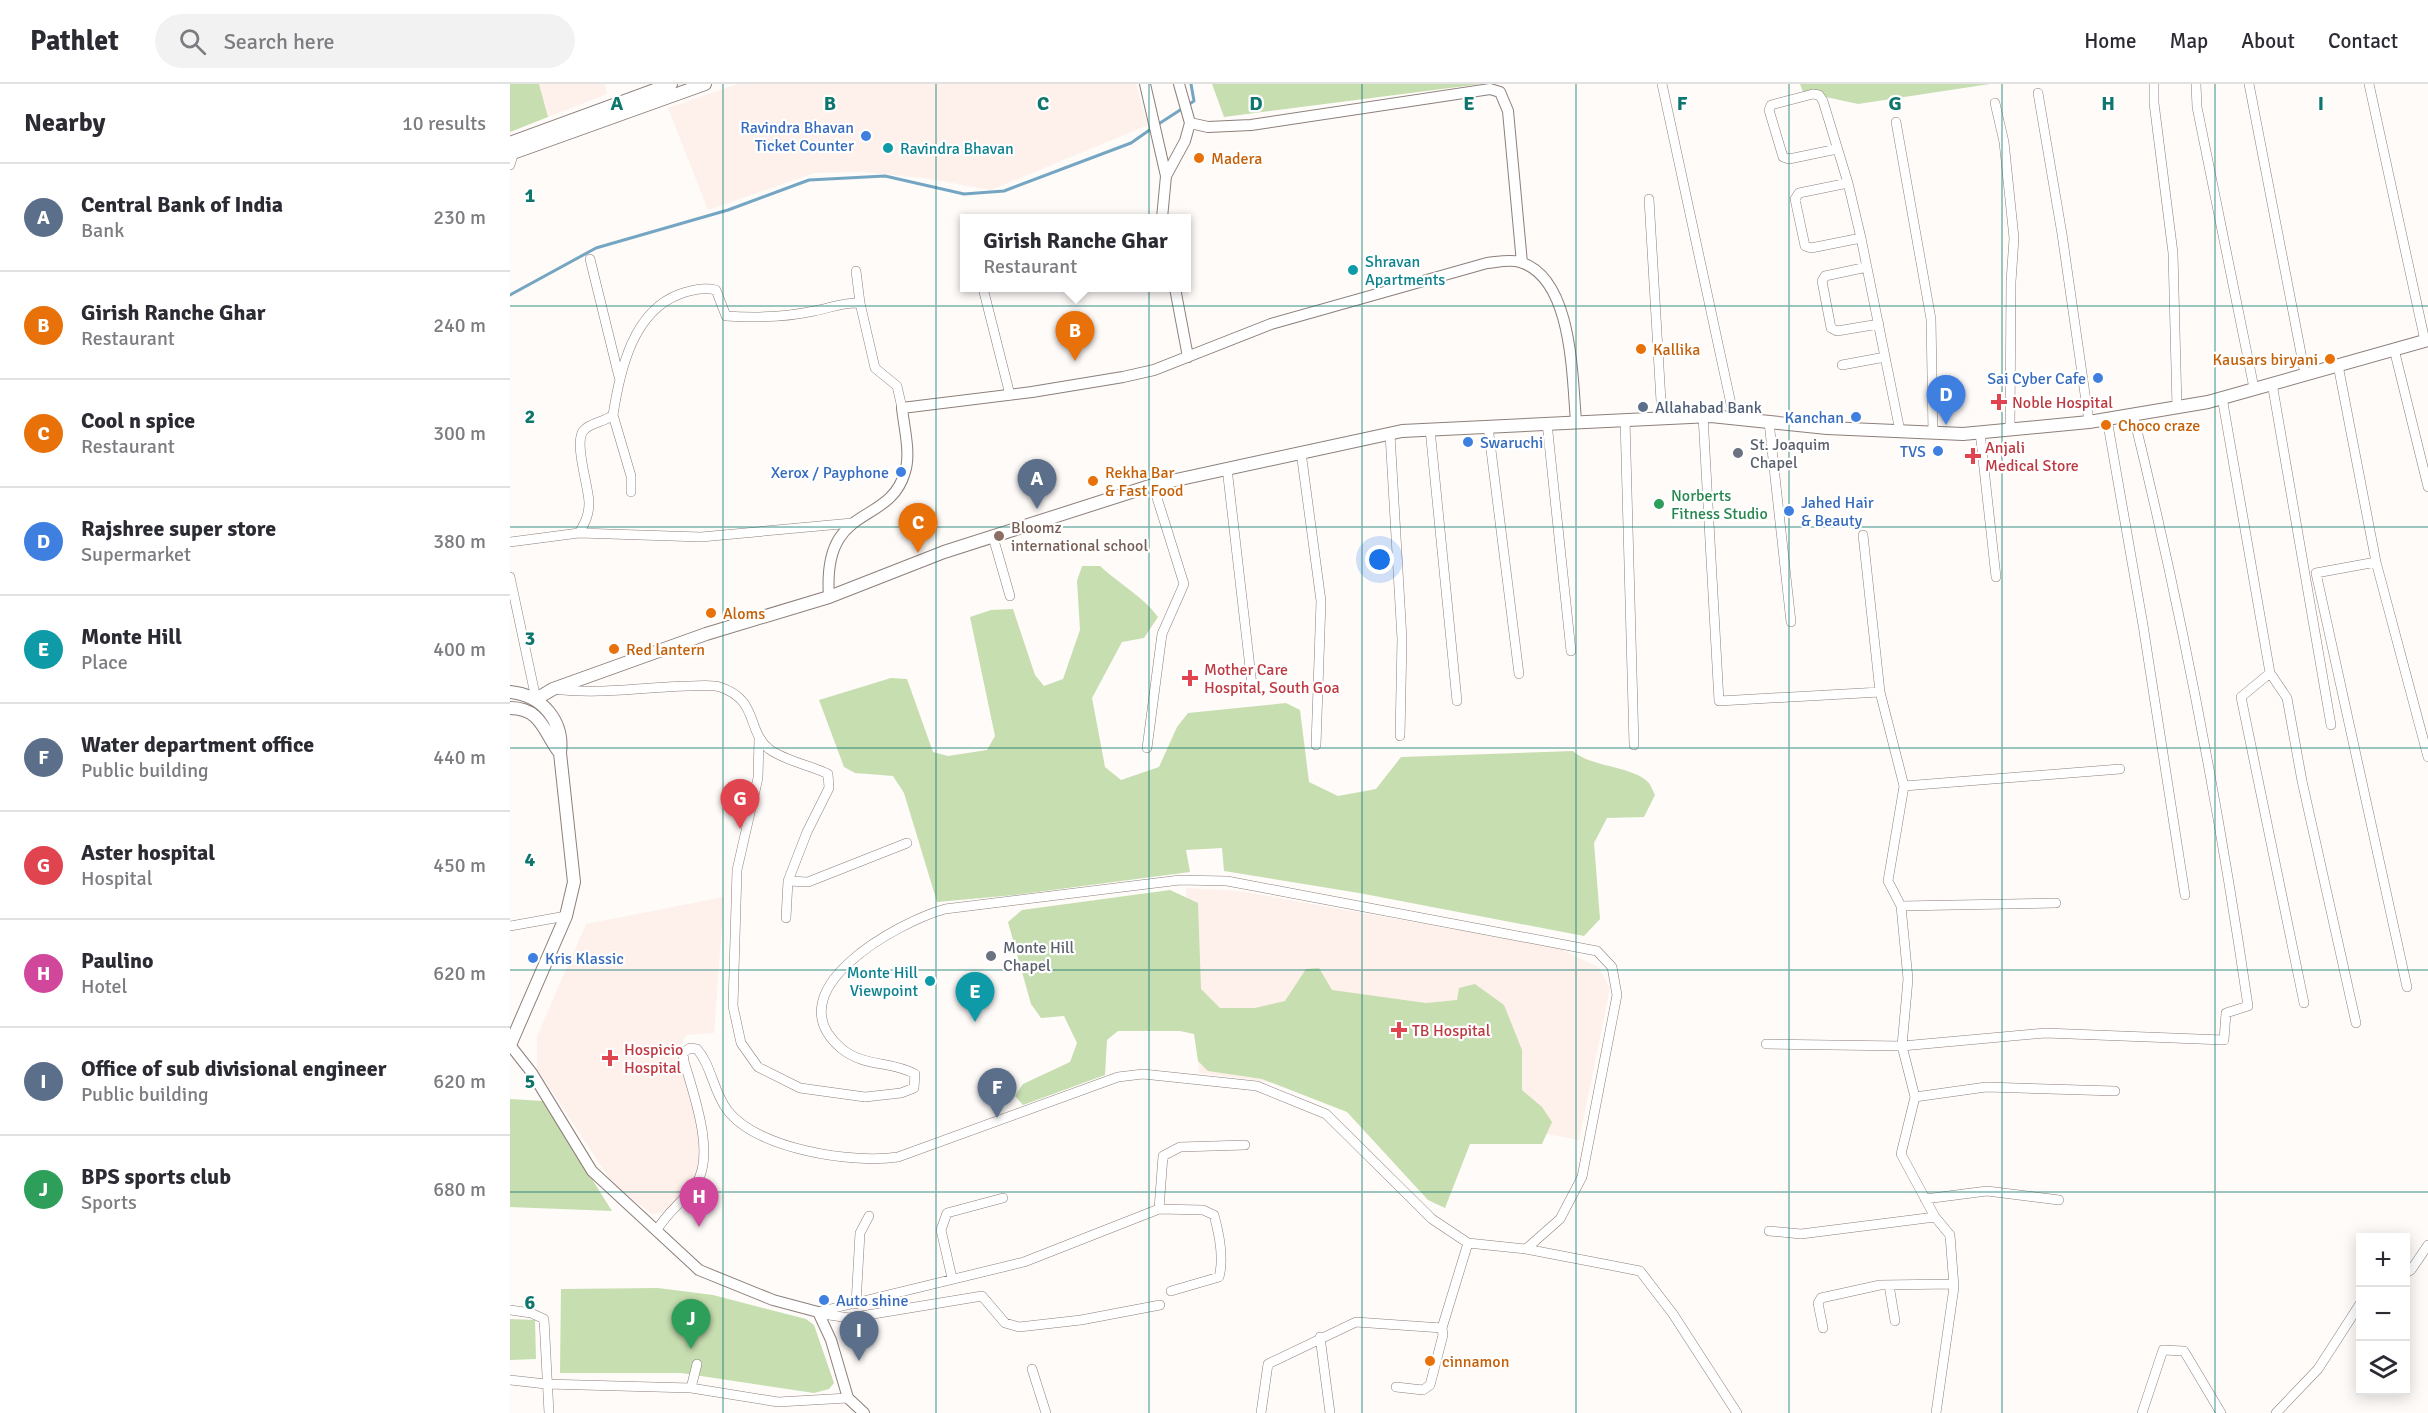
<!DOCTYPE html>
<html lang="en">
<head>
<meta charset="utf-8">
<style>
	:root { --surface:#fff; --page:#f2f2f3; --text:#2b2b33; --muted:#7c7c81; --line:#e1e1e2; --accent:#b45309 }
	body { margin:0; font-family:Signika,sans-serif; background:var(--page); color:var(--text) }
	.controls { position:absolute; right:18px; bottom:18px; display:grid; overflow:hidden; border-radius:0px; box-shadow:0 3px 15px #0003 }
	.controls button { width:54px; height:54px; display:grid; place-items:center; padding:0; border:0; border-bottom:2px solid var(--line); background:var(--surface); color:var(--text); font:30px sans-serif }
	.you { position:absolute; left:870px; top:476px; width:21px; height:21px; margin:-15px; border:4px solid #fff; border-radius:50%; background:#1a73e8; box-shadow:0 0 0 9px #1a73e833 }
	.badge { display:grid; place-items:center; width:39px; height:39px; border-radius:50%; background:var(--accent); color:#fff; font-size:20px; font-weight:700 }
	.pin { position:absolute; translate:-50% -50px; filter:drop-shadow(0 2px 3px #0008) }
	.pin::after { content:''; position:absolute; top:32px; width:21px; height:18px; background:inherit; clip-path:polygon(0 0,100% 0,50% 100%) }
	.popup { position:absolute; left:450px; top:130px; width:231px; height:78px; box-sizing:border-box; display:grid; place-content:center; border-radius:0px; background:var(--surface); filter:drop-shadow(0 2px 4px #0005); font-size:20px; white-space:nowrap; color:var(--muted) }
	.popup b { font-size:22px; color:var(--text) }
	.popup::after { content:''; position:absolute; left:50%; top:100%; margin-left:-12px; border:12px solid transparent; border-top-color:var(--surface) }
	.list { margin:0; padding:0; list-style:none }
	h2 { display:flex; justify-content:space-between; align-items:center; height:78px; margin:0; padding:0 24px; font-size:26px }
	h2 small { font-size:20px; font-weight:400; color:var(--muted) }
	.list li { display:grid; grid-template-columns:39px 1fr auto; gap:18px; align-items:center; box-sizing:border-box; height:108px; padding:0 24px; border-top:2px solid var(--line) }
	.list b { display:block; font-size:22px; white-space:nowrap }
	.list p { margin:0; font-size:20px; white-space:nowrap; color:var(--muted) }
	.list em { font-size:20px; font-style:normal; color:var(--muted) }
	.icon { flex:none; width:33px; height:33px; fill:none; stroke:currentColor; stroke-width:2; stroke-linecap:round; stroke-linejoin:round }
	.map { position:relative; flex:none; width:1918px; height:1329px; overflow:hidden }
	header { display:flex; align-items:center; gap:36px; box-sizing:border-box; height:84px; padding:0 30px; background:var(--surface); border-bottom:2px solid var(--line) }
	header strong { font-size:28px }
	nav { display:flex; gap:33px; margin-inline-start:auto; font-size:21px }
	.search { width:420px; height:54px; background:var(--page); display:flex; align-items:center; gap:15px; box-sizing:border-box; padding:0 21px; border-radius:33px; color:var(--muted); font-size:22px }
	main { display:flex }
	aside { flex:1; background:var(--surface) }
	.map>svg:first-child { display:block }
	.built { fill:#fef0ea }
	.green { fill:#c7deb0 }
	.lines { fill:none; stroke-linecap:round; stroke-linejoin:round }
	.stream { stroke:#74a6c3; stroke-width:3 }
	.minor-casing { stroke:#8d7f7a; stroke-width:10 }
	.tertiary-casing { stroke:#8d7f7a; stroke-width:12 }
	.secondary-casing { stroke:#8d7f7a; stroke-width:14 }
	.minor { stroke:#fff; stroke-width:9 }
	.tertiary { stroke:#fff; stroke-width:10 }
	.secondary { stroke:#fff; stroke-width:12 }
	.grid { fill:none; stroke:#0f766e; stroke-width:1.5; stroke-opacity:0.55 }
	.shop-dot { fill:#3f7fe0; stroke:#fff; stroke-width:2 }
	.culture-dot { fill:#0f9aa8; stroke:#fff; stroke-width:2 }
	.food-dot { fill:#e8710a; stroke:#fff; stroke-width:2 }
	.health-dot { fill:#e0444e; stroke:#fff; stroke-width:2 }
	.service-dot { fill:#5c6f8a; stroke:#fff; stroke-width:2 }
	.worship-dot { fill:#6b7280; stroke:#fff; stroke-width:2 }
	.leisure-dot { fill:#2e9e5b; stroke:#fff; stroke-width:2 }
	.education-dot { fill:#8d6e63; stroke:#fff; stroke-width:2 }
	.labels { text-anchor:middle; stroke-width:4.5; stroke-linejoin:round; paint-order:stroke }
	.shop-label { font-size:16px; fill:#366cbe; stroke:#fff; text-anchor:end }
	.culture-label { font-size:16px; fill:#0d838f; stroke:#fff; text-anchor:start }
	.food-label { font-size:16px; fill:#c56008; stroke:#fff; text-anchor:start }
	.health-label { font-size:16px; fill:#be3a42; stroke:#fff; text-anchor:start }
	.service-label { font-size:16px; fill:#4e5e75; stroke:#fff; text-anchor:start }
	.worship-label { font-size:16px; fill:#5b616d; stroke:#fff; text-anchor:start }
	.leisure-label { font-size:16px; fill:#27864d; stroke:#fff; text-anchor:start }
	.education-label { font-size:16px; fill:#785e54; stroke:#fff; text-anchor:start }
	.grid-label { font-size:20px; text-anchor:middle; font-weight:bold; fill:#0f766e; stroke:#fff; stroke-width:4.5; stroke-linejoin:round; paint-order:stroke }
</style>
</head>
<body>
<header>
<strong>Pathlet</strong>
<div class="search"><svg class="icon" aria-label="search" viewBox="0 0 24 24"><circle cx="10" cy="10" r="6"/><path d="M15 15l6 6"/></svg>Search here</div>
<nav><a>Home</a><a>Map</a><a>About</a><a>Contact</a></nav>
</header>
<main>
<aside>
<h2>Nearby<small>10 results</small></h2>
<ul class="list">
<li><span class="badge" style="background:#5c6f8a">A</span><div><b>Central Bank of India</b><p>Bank</p></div><em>230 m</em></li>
<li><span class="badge" style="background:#e8710a">B</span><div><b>Girish Ranche Ghar</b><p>Restaurant</p></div><em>240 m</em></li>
<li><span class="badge" style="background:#e8710a">C</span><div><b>Cool n spice</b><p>Restaurant</p></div><em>300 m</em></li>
<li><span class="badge" style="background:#3f7fe0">D</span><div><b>Rajshree super store</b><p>Supermarket</p></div><em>380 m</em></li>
<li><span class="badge" style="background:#0f9aa8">E</span><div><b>Monte Hill</b><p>Place</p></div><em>400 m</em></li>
<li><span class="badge" style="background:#5c6f8a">F</span><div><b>Water department office</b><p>Public building</p></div><em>440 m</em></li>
<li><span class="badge" style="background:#e0444e">G</span><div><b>Aster hospital</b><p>Hospital</p></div><em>450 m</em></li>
<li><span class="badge" style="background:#d1479c">H</span><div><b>Paulino</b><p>Hotel</p></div><em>620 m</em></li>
<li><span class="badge" style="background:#5c6f8a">I</span><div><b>Office of sub divisional engineer</b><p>Public building</p></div><em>620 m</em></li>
<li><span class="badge" style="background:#2e9e5b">J</span><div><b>BPS sports club</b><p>Sports</p></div><em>680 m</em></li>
</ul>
</aside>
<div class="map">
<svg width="1918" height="1329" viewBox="0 0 1918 1329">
	<rect width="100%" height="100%" fill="#fefbf9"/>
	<!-- built -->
	<path class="built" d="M29,0H95L97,10L38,33Z
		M228,0H626L638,41L481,106L414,94L354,88L304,89L198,126L158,24Z
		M676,804L730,807L1048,864L1088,883L1100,904L1069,1056L951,1034L836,1008L689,989Z
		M214,813L204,949L176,951L170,963L195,1061L186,1097L158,1128L142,1130L103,1100L27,985V952L76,840Z"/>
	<!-- green -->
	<path class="green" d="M0,0H29L38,33L0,48Z
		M702,0H971L714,33Z
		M1290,0H1480L1348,20L1293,8Z
		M572,482H590C609,500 633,512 648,533L634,554L612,558L582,614L595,683L611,696L649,683L667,643L678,629L776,619L790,626L799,698L828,712L866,705L891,673L1063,667C1080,683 1122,682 1138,698C1141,701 1143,707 1145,711L1134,733L1097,734L1084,759L1090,835L1074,852L849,809L714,787L712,764L676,766L680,788L505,811L427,818L394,709L383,692L345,689L334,683L309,616L381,594L397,595L423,668L438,672L477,666L485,652L460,533L481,526L503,525L525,591L534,602L553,595L570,546L567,497Z
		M660,806L688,819L691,905L710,924H745L775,917L796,885L809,884L822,906L916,919L947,916L949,904L965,900L994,921L1012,966V1006L1032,1023L1042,1038L1032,1060H960L935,1124L918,1116L837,1028L752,995L698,987L688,977L684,950L670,947H608L597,956L595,991L513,1021L505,1012L513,1000L560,978L567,959L554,932L531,934L521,920L498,838L512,826Z
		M0,1015L33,1017L102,1127L0,1123Z
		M148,1204L203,1211L296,1235L304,1241L324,1299L319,1305L304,1309L171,1289H50L51,1205Z
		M0,1235L25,1236L26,1275L0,1276Z"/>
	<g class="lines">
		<!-- stream -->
		<path class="stream" d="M647,41L684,17L681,0
			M0,211L86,164L218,126L299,96L375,92L454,110L494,107L621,59L641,45"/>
		<defs>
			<path id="minor" d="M1152,0L1224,334
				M1644,0V19L1663,169L1667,323
				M1686,0L1687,23L1744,304
				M1739,0L1795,290
				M1859,0L1915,257
				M1528,9L1552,150L1579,338
				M1485,19L1494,58L1504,154L1501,198L1500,345
				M1386,38L1421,235L1423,349
				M1327,65L1279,75L1273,73L1259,26L1261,21L1303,10L1309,11L1313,17L1338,99L1351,154L1390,347
				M0,81L4,68
				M1338,99L1289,109L1285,115L1295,162L1301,164L1351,154
				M1139,115L1152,334
				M80,175L109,293
				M1357,183L1315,192L1312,197L1321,244L1327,247L1369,240
				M346,187L350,219
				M473,204L500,311
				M1884,265L1918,403
				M1332,281L1375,273
				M1828,281L1866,478L1806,489L1897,903
				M1762,299L1821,641
				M1712,313L1760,589L1731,613L1794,919
				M103,331L121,392V408
				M1193,332L1209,617L1370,608L1353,451
				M1115,335L1124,661
				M1597,335L1633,541L1675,811
				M1259,338L1281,538
				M1037,339L1061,567
				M978,342L1009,590
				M920,345L947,617
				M1470,348L1486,493
				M880,350L892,555L890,652
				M791,368L811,517L806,661
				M717,384L742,601
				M69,449C75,439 79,431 79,419C79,403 63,357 74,346C82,338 95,338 103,331C110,286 123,227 170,210C182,206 193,203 206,206L216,232C245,234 276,233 304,227C320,224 333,218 350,219L365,284L387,302L392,324
				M483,453L500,512
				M0,458L69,449L191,453L342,439
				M1866,478L1918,673
				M0,493L26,615
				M1760,589L1777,614L1792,697L1846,939
				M45,605C89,611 134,603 178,602C188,602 201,600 210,603C249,616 236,646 259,665C275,677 300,681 318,690L319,704L297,748L278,797L276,834
				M1370,608L1394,702
				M637,664L652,550L674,500L643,401
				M278,797L298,798L397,759
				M1391,822L1546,819
				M0,842L56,832
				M1256,960L1392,962L1398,895L1391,822L1378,797L1394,702L1610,685
				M1405,1013L1476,1003L1605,1007
				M1415,1115L1477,1107L1549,1116
				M649,1125L693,1126L704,1131C709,1149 714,1175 709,1193L661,1207
				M147,1146C157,1128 174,1117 186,1100C206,1070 183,1009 174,977L173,969L180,964L187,965C202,982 203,1008 218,1027C248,1065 342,1080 388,1073L608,993L633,990L747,1002L816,1030L922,1135L958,1159L1016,1165L1050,1135L1072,1093L1107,911L1102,883L1087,867L717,797L670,796L435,825C388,838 262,907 332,965C354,983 382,977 405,990L404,1004L391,1009L355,1013L290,1004L248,983L231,959L223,922L227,786L248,694L249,655
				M1259,1147L1291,1150L1425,1133
				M1016,1165L1130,1187L1163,1230L1227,1329
				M1896,1189L1901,1186L1918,1161
				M442,1194L431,1146L437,1129L493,1114
				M1379,1201L1385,1237
				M346,1220L350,1149L359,1132
				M0,1226L21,1229L34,1235L39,1329
				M308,1228L514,1178L649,1125L653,1072L670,1063L735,1061
				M313,1230L339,1234L472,1212L495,1239L509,1243L571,1236L650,1221
				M1313,1244L1308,1219L1311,1214L1370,1201L1444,1200
				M810,1253L820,1329
				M522,1285L536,1329
				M0,1296L36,1300L181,1304L268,1318L338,1314
				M886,1303L913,1306L920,1301L933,1251L932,1244
				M181,1304L187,1280
				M751,1329L758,1280L846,1238L932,1244L958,1159
				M1426,1329L1444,1203L1440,1151L1425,1133L1391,1070L1405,1013L1392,962L1535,949L1714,956L1716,929L1738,922C1709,723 1671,525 1623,330
				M1632,1329L1653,1266L1674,1267L1711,1329
				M1766,1329L1808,1285L1850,1220"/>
			<path id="tertiary" d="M635,0L656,92
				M680,39L698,43L741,41L980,5L990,8L998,27L1012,179
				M652,134L656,92L675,57L680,39L669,0
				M665,204L678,273
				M319,513C312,417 379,444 395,388C401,369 394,344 392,324L522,308L613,293L644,286L761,240L977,179C988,178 999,175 1010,178C1063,194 1062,293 1066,337
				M0,961L22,989L82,1087L189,1186L263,1216L308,1228L321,1256L338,1314L354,1329"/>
			<path id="secondary" d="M0,59L161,0
				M0,70L195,0
				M0,608C32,611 54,637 50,669L64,798L56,832L0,961
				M26,615L43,605L196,550L319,513L434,468L643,401L892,347L1201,332L1317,344L1453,350L1579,338L1698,318L1918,256
				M0,624C32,624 34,649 50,669"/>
		</defs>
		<!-- minor casing -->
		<use href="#minor" class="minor-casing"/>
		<!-- tertiary casing -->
		<use href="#tertiary" class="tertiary-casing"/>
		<!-- secondary casing -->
		<use href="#secondary" class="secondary-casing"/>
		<!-- minor -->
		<use href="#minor" class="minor"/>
		<!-- tertiary -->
		<use href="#tertiary" class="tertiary"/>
		<!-- secondary -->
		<use href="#secondary" class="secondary"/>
	</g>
	<!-- grid -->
	<path class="grid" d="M213,0V1329M426,0V1329M639,0V1329M852,0V1329M1066,0V1329M1279,0V1329M1492,0V1329M1705,0V1329M0,222H1918M0,443H1918M0,664H1918M0,886H1918M0,1108H1918"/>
	<!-- markers -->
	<g class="shop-dot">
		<circle cx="356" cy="52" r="6"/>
		<circle cx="1588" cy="294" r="6"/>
		<circle cx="1346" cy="333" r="6"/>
		<circle cx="958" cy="358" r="6"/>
		<circle cx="1428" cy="367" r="6"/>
		<circle cx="391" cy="388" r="6"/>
		<circle cx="1279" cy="427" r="6"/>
		<circle cx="23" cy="874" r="6"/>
		<circle cx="314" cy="1216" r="6"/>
	</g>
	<g class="culture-dot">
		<circle cx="378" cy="64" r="6"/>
		<circle cx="843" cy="186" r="6"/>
		<circle cx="420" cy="897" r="6"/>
	</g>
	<g class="food-dot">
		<circle cx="689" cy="74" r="6"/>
		<circle cx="1131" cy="265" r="6"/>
		<circle cx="1820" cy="275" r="6"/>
		<circle cx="1596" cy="341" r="6"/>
		<circle cx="583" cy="397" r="6"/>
		<circle cx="201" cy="529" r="6"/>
		<circle cx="104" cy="565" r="6"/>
		<circle cx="920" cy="1277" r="6"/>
	</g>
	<g class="health-dot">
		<path d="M1486 309h6v6h6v6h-6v6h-6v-6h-6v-6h6z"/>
		<path d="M1460 363h6v6h6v6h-6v6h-6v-6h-6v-6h6z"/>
		<path d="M677 585h6v6h6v6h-6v6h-6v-6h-6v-6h6z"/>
		<path d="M886 937h6v6h6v6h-6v6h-6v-6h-6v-6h6z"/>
		<path d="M97 965h6v6h6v6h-6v6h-6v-6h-6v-6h6z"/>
	</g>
	<circle class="service-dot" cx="1133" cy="323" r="6"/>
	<g class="worship-dot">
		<circle cx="1228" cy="369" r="6"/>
		<circle cx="481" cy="872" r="6"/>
	</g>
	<circle class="leisure-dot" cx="1149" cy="420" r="6"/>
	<circle class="education-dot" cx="489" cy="452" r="6"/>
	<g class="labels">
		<!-- shop labels -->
		<g class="shop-label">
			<text x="344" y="49">Ravindra Bhavan<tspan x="344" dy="18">Ticket Counter</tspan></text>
			<text x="1576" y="300">Sai Cyber Cafe</text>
			<text x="1334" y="339">Kanchan</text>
			<text x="970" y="364" text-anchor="start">Swaruchi</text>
			<text x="1416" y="373">TVS</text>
			<text x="379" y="394">Xerox / Payphone</text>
			<text x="1291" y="424" text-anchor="start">Jahed Hair<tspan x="1291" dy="18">&amp; Beauty</tspan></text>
			<text x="35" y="880" text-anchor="start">Kris Klassic</text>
			<text x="326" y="1222" text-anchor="start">Auto shine</text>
		</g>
		<!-- culture labels -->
		<g class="culture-label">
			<text x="390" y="70">Ravindra Bhavan</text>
			<text x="855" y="183">Shravan<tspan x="855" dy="18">Apartments</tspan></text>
			<text x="408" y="894" text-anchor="end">Monte Hill<tspan x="408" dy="18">Viewpoint</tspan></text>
		</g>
		<!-- food labels -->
		<g class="food-label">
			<text x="701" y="80">Madera</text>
			<text x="1143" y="271">Kallika</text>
			<text x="1808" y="281" text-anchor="end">Kausars biryani</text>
			<text x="1608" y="347">Choco craze</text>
			<text x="595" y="394">Rekha Bar<tspan x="595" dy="18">&amp; Fast Food</tspan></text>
			<text x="213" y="535">Aloms</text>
			<text x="116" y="571">Red lantern</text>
			<text x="932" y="1283">cinnamon</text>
		</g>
		<!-- health labels -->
		<g class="health-label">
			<text x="1502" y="324">Noble Hospital</text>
			<text x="1475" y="369">Anjali<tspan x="1475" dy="18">Medical Store</tspan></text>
			<text x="694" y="591">Mother Care<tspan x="694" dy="18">Hospital, South Goa</tspan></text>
			<text x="902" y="952">TB Hospital</text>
			<text x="114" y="971">Hospicio<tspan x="114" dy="18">Hospital</tspan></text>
		</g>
		<!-- service labels -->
		<g class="service-label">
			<text x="1145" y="329">Allahabad Bank</text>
		</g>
		<!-- worship labels -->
		<g class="worship-label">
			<text x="1240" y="366">St. Joaquim<tspan x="1240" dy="18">Chapel</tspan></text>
			<text x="493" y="869">Monte Hill<tspan x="493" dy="18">Chapel</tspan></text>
		</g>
		<!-- leisure labels -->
		<g class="leisure-label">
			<text x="1161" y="417">Norberts<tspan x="1161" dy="18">Fitness Studio</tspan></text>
		</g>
		<!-- education labels -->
		<g class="education-label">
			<text x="501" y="449">Bloomz<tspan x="501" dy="18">international school</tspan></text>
		</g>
	</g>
	<g class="grid-label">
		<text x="107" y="26">A</text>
		<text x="320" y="26">B</text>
		<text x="533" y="26">C</text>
		<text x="746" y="26">D</text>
		<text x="959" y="26">E</text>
		<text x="1172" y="26">F</text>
		<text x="1385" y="26">G</text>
		<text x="1598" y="26">H</text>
		<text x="1811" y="26">I</text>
		<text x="20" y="118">1</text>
		<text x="20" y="339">2</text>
		<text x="20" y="561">3</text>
		<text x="20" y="782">4</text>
		<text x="20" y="1004">5</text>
		<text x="20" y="1225">6</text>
	</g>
</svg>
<div class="controls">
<button>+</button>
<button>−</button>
<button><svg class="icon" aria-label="layers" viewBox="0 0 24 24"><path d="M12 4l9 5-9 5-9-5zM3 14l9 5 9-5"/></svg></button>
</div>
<div class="you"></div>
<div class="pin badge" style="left:527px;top:425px;background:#5c6f8a">A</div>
<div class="pin badge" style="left:565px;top:277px;background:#e8710a">B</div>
<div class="popup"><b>Girish Ranche Ghar</b>Restaurant</div>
<div class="pin badge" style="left:408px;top:469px;background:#e8710a">C</div>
<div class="pin badge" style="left:1436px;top:341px;background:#3f7fe0">D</div>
<div class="pin badge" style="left:465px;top:938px;background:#0f9aa8">E</div>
<div class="pin badge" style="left:487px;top:1034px;background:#5c6f8a">F</div>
<div class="pin badge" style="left:230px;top:745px;background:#e0444e">G</div>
<div class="pin badge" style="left:189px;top:1143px;background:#d1479c">H</div>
<div class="pin badge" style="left:349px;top:1277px;background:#5c6f8a">I</div>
<div class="pin badge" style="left:181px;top:1265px;background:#2e9e5b">J</div>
</div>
</main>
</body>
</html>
